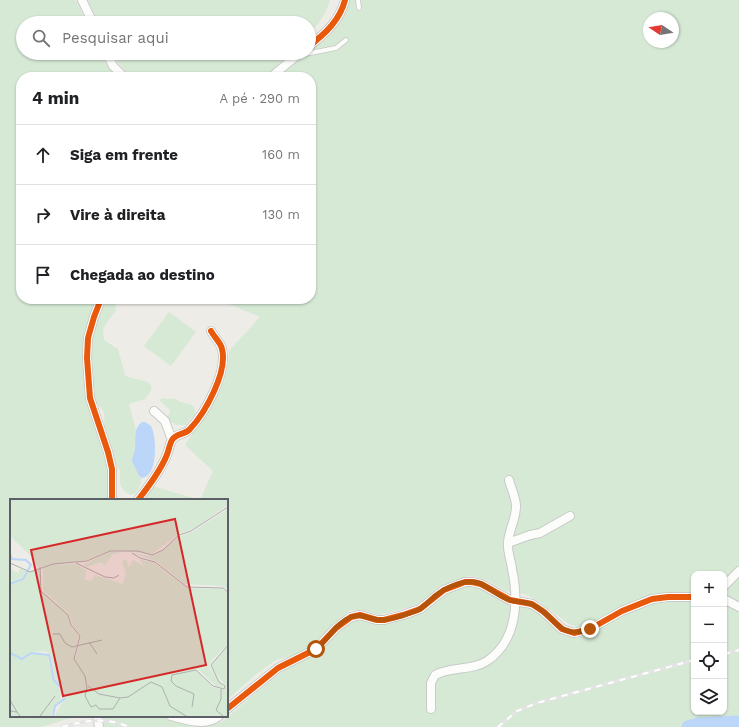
<!DOCTYPE html>
<html lang="pt">
<head>
<meta charset="utf-8">
<style>
	:root { --surface:#fff; --page:#f2f2f2; --text:#202124; --muted:#757577; --line:#e0e0e0 }
	body { margin:0; font-family:"Work Sans",sans-serif; background:var(--page); color:var(--text) }
	.controls { position:absolute; right:12px; bottom:12px; display:grid; overflow:hidden; border-radius:8px; box-shadow:0 1px 3px #0004 }
	.controls button { width:36px; height:36px; display:grid; place-items:center; padding:0; border:0; border-bottom:1px solid var(--line); background:var(--surface); color:var(--text); font:20px sans-serif }
	.compass { position:absolute; left:643px; top:12px; width:36px; height:36px; border-radius:50%; background:var(--surface); box-shadow:0 1px 3px #0004; rotate:282deg }
	.stop { position:absolute; width:12px; height:12px; margin:-9px; border:3px solid #b45309; border-radius:50%; background:#fff }
	.stop.end { background:#b45309; border-color:#fff; box-shadow:0 1px 4px #0008 }
	.list { margin:0; padding:0; list-style:none }
	h2 { display:flex; justify-content:space-between; align-items:center; height:52px; margin:0; padding:0 16px; font-size:17px }
	h2 small { font-size:13px; font-weight:400; color:var(--muted) }
	.list li { display:grid; grid-template-columns:26px 1fr auto; gap:12px; align-items:center; box-sizing:border-box; height:60px; padding:0 16px; border-top:1px solid var(--line) }
	.list b { display:block; font-size:15px; white-space:nowrap }
	.list em { font-size:13px; font-style:normal; color:var(--muted) }
	.icon { flex:none; width:22px; height:22px; fill:none; stroke:currentColor; stroke-width:2; stroke-linecap:round; stroke-linejoin:round }
	.map { position:relative; flex:none; width:739px; height:727px; overflow:hidden }
	.search { position:absolute; background:var(--surface); box-shadow:0 1px 3px #0004; left:16px; top:16px; width:300px; height:44px; display:flex; align-items:center; gap:10px; box-sizing:border-box; padding:0 14px; border-radius:22px; color:var(--muted); font-size:15px }
	.panel { position:absolute; background:var(--surface); box-shadow:0 1px 3px #0004; left:16px; top:72px; width:300px; height:232px; border-radius:16px }
	.map>svg:first-child { display:block }
	.green { fill:#d5e9d5; fill-rule:evenodd }
	.water { fill:#bbd6f8 }
	.lines { fill:none; stroke-linecap:round; stroke-linejoin:round }
	.river { stroke:#bbd6f8; stroke-width:13 }
	.service-casing { stroke:#c9cac9; stroke-width:5.5 }
	.minor-casing { stroke:#c9cac9; stroke-width:10 }
	.service { stroke:#fcfcfb; stroke-width:4 }
	.minor { stroke:#fcfcfb; stroke-width:8 }
	.rail-casing { stroke:#e3e4e3; stroke-width:3.5 }
	.rail { stroke:#fff; stroke-width:2; stroke-dasharray:6; stroke-linecap:butt }
	.cycleway-casing { stroke:#fff; stroke-width:8 }
	.cycleway { stroke:#e8590c; stroke-width:6 }
	.route { stroke:#b45309; stroke-width:5 }
	.inset-river { fill:none; stroke:#bbd6f8; stroke-width:2 }
	.inset-road { fill:none; stroke:#afb0af; stroke-width:1 }
	.view { fill:#d62828; fill-opacity:0.15; stroke:#d62828; stroke-width:2 }
	.inset-edge { fill:none; stroke:#5c5f65; stroke-width:2 }
</style>
</head>
<body>
<div class="map">
<svg width="739" height="727" viewBox="0 0 739 727">
	<rect width="100%" height="100%" fill="#edece7"/>
	<!-- green -->
	<path class="green" d="M0,0H76L87,23H23V53H102L106,64L116,77H21V299H96L84,344L85,372L87,400L108,470L109,500H11V716H77L41,727H0Z
		M88,0H330C326,14 319,24 309,34V23H99Z
		M349,0H739V716L694,723L683,727H104L101,716H154L201,725C209,726 215,725 223,721L270,681L283,672V670L348,622L366,619L382,624L392,623L421,614L438,599L456,589L467,585H473L534,609L544,617L557,631L565,635L576,638L585,635L579,628L569,624L541,603L525,594L506,591L488,581L477,577L468,576L445,584L427,599L410,607L380,615L361,610H350L314,643L303,651L295,655L276,660L255,675L227,700V500H141L152,486L200,500L213,471L185,445C204,416 230,387 229,351L260,317L217,299H311V77H277L307,53H309V51C327,36 343,25 349,0ZM649,18H673V42H649ZM694,574H724V712H694Z
		M113,53H292L276,68L261,77H130L117,61Z
		M104,299H111L115,304L116,310L103,328L104,340L118,349L125,375C133,382 165,377 145,399L129,404L136,430L134,452L132,462L136,467L140,477L142,478C141,482 140,486 138,490C132,500 122,491 120,483C119,479 121,474 120,470L114,462L107,441V433C101,427 106,420 104,413C102,408 97,405 95,401C90,392 88,353 90,343C93,328 99,313 104,299Z
		M169,312L196,332L171,366L144,346Z
		M162,398C167,400 171,398 175,399C180,400 176,401 181,402C189,405 196,402 195,415L190,419L186,425H176L166,418V416L169,415L170,410C167,406 163,405 160,400Z"/>
	<!-- water -->
	<path class="water" d="M142,422H145L151,426C157,437 158,477 142,478C137,475 136,467 132,462C132,458 133,456 134,453C137,442 132,429 142,422Z"/>
	<g class="lines">
		<!-- river -->
		<path class="river" d="M688,727L698,724L739,722"/>
		<defs>
			<path id="service" d="M358,0L359,8
				M300,55L336,48L346,40"/>
			<path id="minor" d="M82,0L93,23
				M309,46C325,34 340,20 345,0
				M107,53L113,66L124,77
				M271,77L300,53
				M101,299L94,317L88,338L87,358L90,398L108,452L112,469V500
				M154,411L165,421L172,440
				M138,500C149,486 159,473 166,457C169,451 169,445 172,440C176,433 185,435 190,429C205,413 228,372 222,349C221,343 214,337 211,331
				M508,543L530,535L540,533L570,516
				M724,586L739,571
				M724,599L739,607
				M227,709L278,668L316,649L336,628L351,617L360,615L377,620H384L403,615L420,609L444,590L465,582H472L481,584L510,600L532,604L544,612L562,629L574,633L590,629L622,611L652,599L668,597H694
				M431,709V683L435,675C451,666 472,671 487,661C517,641 519,601 512,569C511,560 507,551 508,542C509,530 516,519 516,506C516,498 511,488 509,480
				M97,716L99,727
				M171,716C187,720 206,727 219,716"/>
		</defs>
		<!-- service casing -->
		<use href="#service" class="service-casing"/>
		<!-- minor casing -->
		<use href="#minor" class="minor-casing"/>
		<!-- service -->
		<use href="#service" class="service"/>
		<!-- minor -->
		<use href="#minor" class="minor"/>
		<defs>
			<path id="rail" d="M724,654L739,650
				M62,727C87,720 105,717 129,727
				M498,727L517,711L537,703L694,660"/>
		</defs>
		<!-- rail casing -->
		<use href="#rail" class="rail-casing"/>
		<!-- rail -->
		<use href="#rail" class="rail"/>
		<defs>
			<path id="cycleway" d="M309,46C325,34 340,20 345,0
				M101,299L94,317L88,338L87,358L90,398L108,452L112,469V500
				M138,500C149,486 159,473 166,457C169,451 169,445 172,440C176,433 185,435 190,429C205,413 228,372 222,349C221,343 214,337 211,331
				M227,709L278,668L316,649L336,628L351,617L360,615L377,620H384L403,615L420,609L444,590L465,582H472L481,584L510,600L532,604L544,612L562,629L574,633L590,629L622,611L652,599L668,597H694"/>
		</defs>
		<!-- cycleway casing -->
		<use href="#cycleway" class="cycleway-casing"/>
		<!-- cycleway -->
		<use href="#cycleway" class="cycleway"/>
	</g>
	<g class="lines">
		<!-- route -->
		<path class="route" d="M316,649C328,640 336,623 351,617C361,613 369,619 378,620C390,621 405,615 416,611C424,608 429,601 435,596C445,588 462,580 475,582C488,584 497,597 510,600C518,603 526,601 533,605C559,618 556,640 590,629"/>
	</g>
	<!-- overview -->
	<g transform="translate(10 499)">
		<rect width="218" height="218" fill="#edece7"/>
		<path d="M0,1H218V6L183,30L170,34L142,55L101,51L77,61L28,68L23,59L0,37ZM218,10V90L212,87L175,85L146,62L123,54L139,57L147,55L170,37L184,32ZM101,52L111,54L103,55L95,66L91,63L77,68L73,66ZM116,60L119,68L123,61L134,67L130,61L143,63L177,89L213,90L218,94V145L202,161L199,167L214,189L206,187L188,170L165,176L186,171L203,188L214,191L216,187L202,169V164L218,147V217H45L55,198L46,181L40,155L36,152L22,153L12,159L0,154V86L13,81L17,73L30,69L31,92L56,114L62,129L69,137L64,157L65,161L71,137L63,127L59,115L33,91V69L40,66L65,65L76,71L75,81L81,82L85,76L113,85L116,74L112,63ZM0,70L8,74L10,70L16,72L12,79L2,83ZM0,155L12,161L20,155L37,156L43,180L50,191L51,201L45,206L41,217H0Z" fill="#d5e9d5"/>
		<path class="inset-river" d="M0,55L2,60L16,61L21,66L13,80L0,85M0,154L12,160L21,154L39,156L44,181L51,189L54,200L45,207L43,217"/>
		<path class="inset-road" d="M122,54L130,59L145,63L177,88L213,89L218,93M0,64L20,73L43,65L77,62L100,52H128L142,56L153,51L169,36L181,32L218,8M66,64L95,78L104,79L109,76M30,68L31,92L58,116L61,126L70,137L64,160L75,177L77,189L75,197L81,208L86,206L89,210H103L110,199L118,198L141,183L152,188L160,207L176,217M43,135H50L55,144L62,148L92,141M79,143L87,155M78,187L89,195L110,199M211,190V200L206,211L213,217M0,201L7,213M182,208L184,195L166,187L161,182L162,176L186,171L203,187L214,190L215,187L209,183L201,166L218,146M0,212L7,213L10,217M30,217L45,197"/>
		<path class="view" d="M165,20L196,166L53,197L21,51Z"/>
		<rect width="218" height="218" class="inset-edge"/>
	</g>
</svg>
<div class="controls">
<button>+</button>
<button>−</button>
<button><svg class="icon" aria-label="locate" viewBox="0 0 24 24"><circle cx="12" cy="12" r="6"/><path d="M12 2v4M12 18v4M2 12h4M18 12h4"/></svg></button>
<button><svg class="icon" aria-label="layers" viewBox="0 0 24 24"><path d="M12 4l9 5-9 5-9-5zM3 14l9 5 9-5"/></svg></button>
</div>
<svg class="compass" viewBox="-18 -18 36 36"><path d="M0-13l5 13h-10z" fill="#e53935"/><path d="M0 13l5-13h-10z" fill="#757577"/></svg>
<div class="stop" style="left:316px;top:649px"></div>
<div class="stop end" style="left:590px;top:629px"></div>
<div class="search"><svg class="icon" aria-label="search" viewBox="0 0 24 24"><circle cx="10" cy="10" r="6"/><path d="M15 15l6 6"/></svg>Pesquisar aqui</div>
<section class="panel">
<h2>4 min<small>A pé · 290 m</small></h2>
<ul class="list">
<li><svg class="icon" aria-label="ahead" viewBox="0 0 24 24"><path d="M12 20V5M6 11l6-6 6 6"/></svg><div><b>Siga em frente</b></div><em>160 m</em></li>
<li><svg class="icon" aria-label="right" viewBox="0 0 24 24"><path d="M7 20v-9h11M14 6l5 5-5 5"/></svg><div><b>Vire à direita</b></div><em>130 m</em></li>
<li><svg class="icon" aria-label="arrive" viewBox="0 0 24 24"><path d="M6 21V4h12l-3 4 3 4H6"/></svg><div><b>Chegada ao destino</b></div></li>
</ul>
</section>
</div>
</body>
</html>
